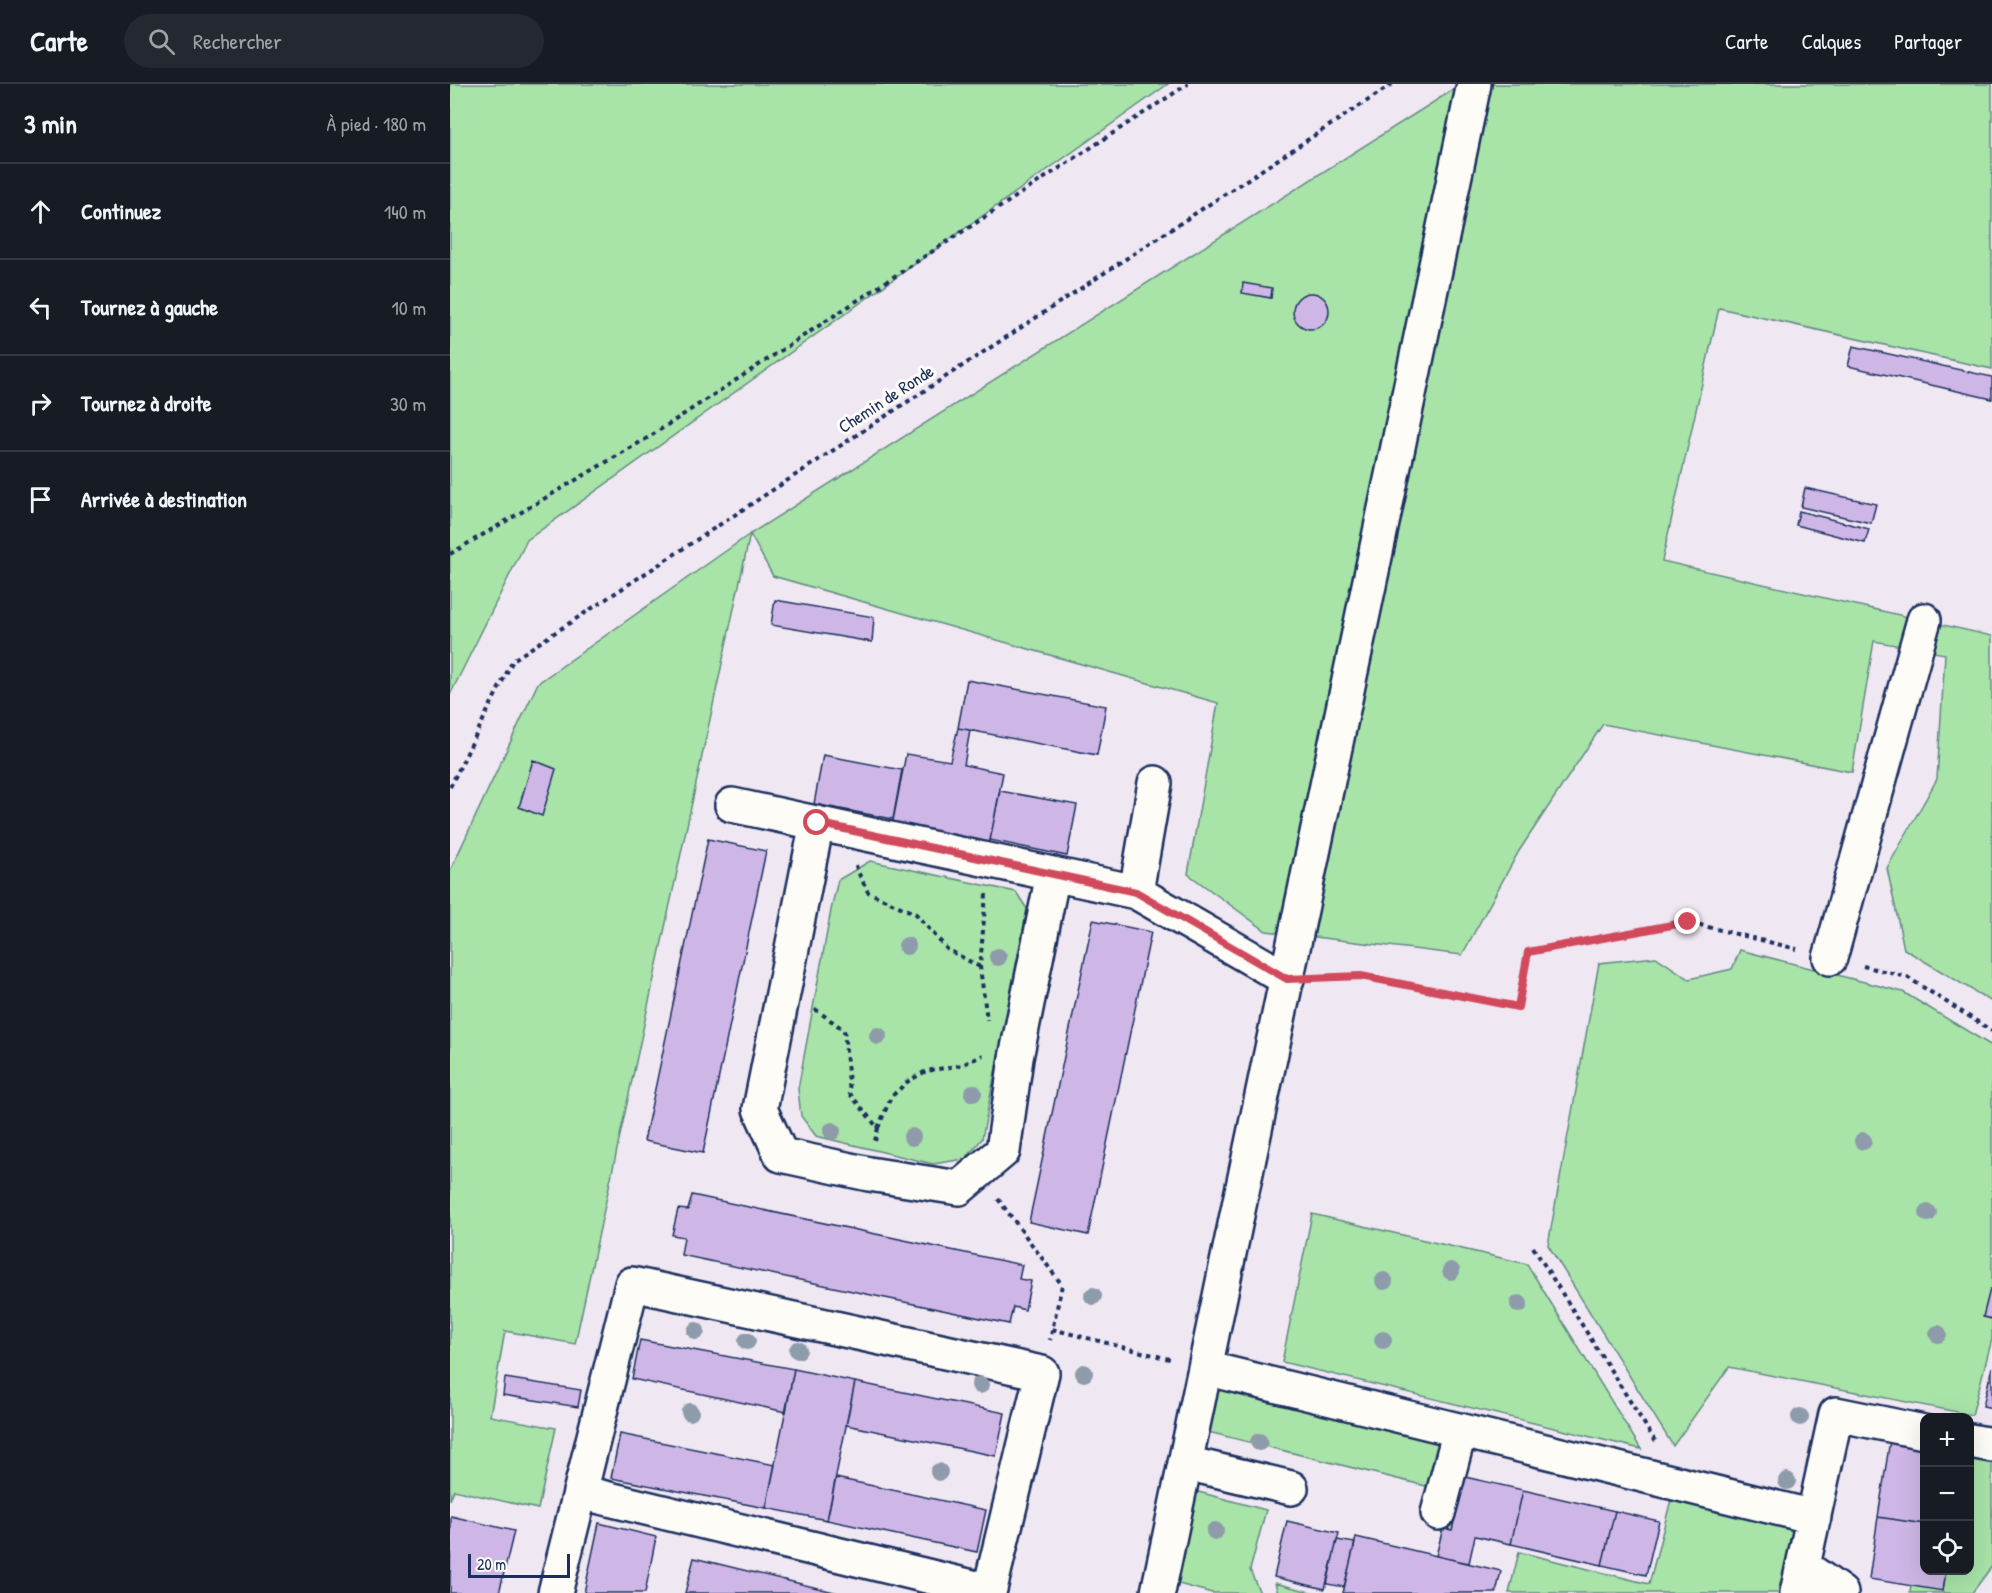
<!DOCTYPE html>
<html lang="fr">
<head>
<meta charset="utf-8">
<style>
	:root { --surface:#171b24; --page:#242831; --text:#f1f3f6; --muted:#9ea1a6; --line:#363941 }
	body { margin:0; font-family:"Patrick Hand",sans-serif; background:var(--page); color:var(--text) }
	.controls { position:absolute; right:18px; bottom:18px; display:grid; overflow:hidden; border-radius:12px; box-shadow:0 6px 24px #0002 }
	.controls button { width:54px; height:54px; display:grid; place-items:center; padding:0; border:0; border-bottom:2px solid var(--line); background:var(--surface); color:var(--text); font:30px sans-serif }
	.scale { position:absolute; left:18px; bottom:15px; width:102px; box-sizing:border-box; padding-left:6px; border:3px solid #1b2f5e; border-top:0; font-size:16px; line-height:21px; white-space:nowrap; color:#1b2f5e; -webkit-text-stroke:4px #fdfcf7; paint-order:stroke }
	.stop { position:absolute; width:18px; height:18px; margin:-14px; border:4px solid #d1495b; border-radius:50%; background:#fff }
	.stop.end { background:#d1495b; border-color:#fff; box-shadow:0 2px 6px #0008 }
	.list { margin:0; padding:0; list-style:none }
	h2 { display:flex; justify-content:space-between; align-items:center; height:78px; margin:0; padding:0 24px; font-size:26px }
	h2 small { font-size:20px; font-weight:400; color:var(--muted) }
	.list li { display:grid; grid-template-columns:39px 1fr auto; gap:18px; align-items:center; box-sizing:border-box; height:96px; padding:0 24px; border-top:2px solid var(--line) }
	.list b { display:block; font-size:22px; white-space:nowrap }
	.list em { font-size:20px; font-style:normal; color:var(--muted) }
	.icon { flex:none; width:33px; height:33px; fill:none; stroke:currentColor; stroke-width:2; stroke-linecap:round; stroke-linejoin:round }
	.map { position:relative; flex:none; width:1542px; height:1509px; overflow:hidden }
	header { display:flex; align-items:center; gap:36px; box-sizing:border-box; height:84px; padding:0 30px; background:var(--surface); border-bottom:2px solid var(--line) }
	header strong { font-size:28px }
	nav { display:flex; gap:33px; margin-inline-start:auto; font-size:21px }
	.search { width:420px; height:54px; background:var(--page); display:flex; align-items:center; gap:15px; box-sizing:border-box; padding:0 21px; border-radius:33px; color:var(--muted); font-size:22px }
	main { display:flex }
	aside { flex:1; background:var(--surface) }
	.map>svg:first-child { display:block }
	.green { fill:#a8e3a8; stroke:#628983; stroke-width:1.5 }
	.building { fill:#ceb7e6; stroke:#1b2f5e; stroke-width:1.5 }
	.lines { fill:none; stroke-linecap:round; stroke-linejoin:round }
	.minor-casing { stroke:#1b2f5e; stroke-width:38 }
	.path { stroke:#1b2f5e; stroke-width:4; stroke-dasharray:4.5 4.5; stroke-linecap:butt }
	.minor { stroke:#fdfcf7; stroke-width:33 }
	.tree { fill:#8e9baa }
	.route { stroke:#d1495b; stroke-width:8 }
	.labels { text-anchor:middle; stroke-width:6; stroke-linejoin:round; paint-order:stroke }
	.street-label { font-size:18px; fill:#1b2f5e; stroke:#fdfcf7 }
</style>
</head>
<body>
<header>
<strong>Carte</strong>
<div class="search"><svg class="icon" aria-label="search" viewBox="0 0 24 24"><circle cx="10" cy="10" r="6"/><path d="M15 15l6 6"/></svg>Rechercher</div>
<nav><a>Carte</a><a>Calques</a><a>Partager</a></nav>
</header>
<main>
<aside>
<h2>3 min<small>À pied · 180 m</small></h2>
<ul class="list">
<li><svg class="icon" aria-label="ahead" viewBox="0 0 24 24"><path d="M12 20V5M6 11l6-6 6 6"/></svg><div><b>Continuez</b></div><em>140 m</em></li>
<li><svg class="icon" aria-label="left" viewBox="0 0 24 24"><path d="M17 20v-9H6M10 6l-5 5 5 5"/></svg><div><b>Tournez à gauche</b></div><em>10 m</em></li>
<li><svg class="icon" aria-label="right" viewBox="0 0 24 24"><path d="M7 20v-9h11M14 6l5 5-5 5"/></svg><div><b>Tournez à droite</b></div><em>30 m</em></li>
<li><svg class="icon" aria-label="arrive" viewBox="0 0 24 24"><path d="M6 21V4h12l-3 4 3 4H6"/></svg><div><b>Arrivée à destination</b></div></li>
</ul>
</aside>
<div class="map">
<svg width="1542" height="1509" viewBox="0 0 1542 1509">
	<rect width="100%" height="100%" fill="#efe7f2"/>
	<filter id="ink" filterUnits="userSpaceOnUse"><feTurbulence type="fractalNoise" baseFrequency=".0167" numOctaves="2"/><feDisplacementMap in="SourceGraphic" scale="12" xChannelSelector="R" yChannelSelector="G"/><feConvolveMatrix kernelMatrix="1 2 1 2 8 2 1 2 1" color-interpolation-filters="sRGB"/></filter>
	<g filter="url(#ink)">
		<!-- green -->
		<path class="green" d="M0,0H718L77,456L0,611Z
			M1012,0H1542V285L1269,224L1212,477L1542,552V918L1454,865L1437,784L1487,695L1495,570L1424,557L1402,688L1153,640L1069,767L1012,871L816,847L738,790L768,619L323,492L300,450L125,1260L55,1247L40,1332L106,1344L88,1425L4,1406L0,1416V787L88,599L300,450Z
			M420,777L566,808L577,825L532,1055L515,1075L483,1080L366,1052L351,1032L348,1005L382,821L388,796Z
			M1290,866L1453,908L1542,962V1255L1522,1331L1279,1283L1223,1362L1098,1161L1149,879L1206,873L1239,895L1282,885Z
			M862,1130L1077,1180L1191,1365L832,1278Z
			M765,1302L991,1358L980,1403L754,1347Z
			M1520,1370L1542,1378V1482L1522,1509H1460L1461,1501L1493,1506L1496,1487L1520,1486Z
			M741,1406L816,1426L800,1486L810,1509H762L721,1498Z
			M1222,1412L1346,1443L1331,1509H1059L1069,1468L1199,1500Z
			M825,1499L864,1509H828Z"/>
		<!-- building -->
		<path class="building" d="M793,199L822,204L821,214L792,209Z
			M843 227a18 18 0 1 1 36 0a18 18 0 1 1-36 0Z
			M1403,262L1542,293V315L1398,282Z
			M1355,404L1426,420L1421,439L1351,423Z
			M1349,427L1419,445L1415,459L1346,441Z
			M325,516L424,533L422,558L321,541Z
			M517,596L656,622L647,671L508,644Z
			M508,644L520,646L514,681L553,689L539,762L442,742L456,670L500,677Z
			M373,671L452,686L443,735L364,720Z
			M83,676L106,685L92,732L69,723Z
			M550,707L627,721L617,772L540,756Z
			M258,755L316,767L253,1069L194,1057Z
			M643,836L701,848L638,1151L579,1138Z
			M242,1111L572,1181L569,1195L581,1197L575,1226L563,1223L559,1240L231,1171L234,1153L222,1151L228,1125L238,1126Z
			M1540,1205H1542V1235L1533,1233Z
			M190,1256L344,1285L336,1328L182,1295Z
			M1542,1283V1324L1533,1322Z
			M344,1285L405,1298L377,1436L316,1424Z
			M55,1294L131,1306L128,1323L53,1311Z
			M405,1298L555,1329L546,1372L396,1341Z
			M170,1350L325,1381L316,1424L161,1394Z
			M1440,1356L1474,1361V1440L1428,1433Z
			M1015,1393L1073,1406L1061,1460L1025,1452L1019,1479L986,1472L993,1444L1002,1446Z
			M386,1394L536,1426L527,1468L377,1436Z
			M1073,1406L1165,1427L1152,1481L1061,1460Z
			M1165,1427L1209,1437L1196,1491L1152,1481Z
			M1,1432L64,1447L49,1509H0Z
			M1428,1433L1474,1440V1486H1496L1493,1507L1419,1495Z
			M837,1437L889,1449L875,1505L824,1493Z
			M149,1439L206,1453L195,1509H134Z
			M906,1453L1051,1487L1046,1509H893Z
			M887,1456L905,1459L894,1503L877,1500Z
			M244,1474L388,1509H235Z"/>
		<g class="lines">
			<defs>
				<path id="minor" d="M282,721L686,808L837,895
					M367,739L310,1025L331,1071L419,1090L509,1104L553,1067L566,974L603,790
					M686,808L705,699
					M1380,874L1474,536
					M755,1284L1024,0
					M1520,1357L1542,1361
					M736,1379L841,1404
					M130,1408L539,1507
					M988,1429L1010,1346
					M1353,1482L1391,1509
					M708,1508L755,1284L1364,1433
					M105,1509L182,1200L592,1289L539,1509
					M1347,1509L1386,1330L1474,1348"/>
			</defs>
			<!-- minor casing -->
			<use href="#minor" class="minor-casing"/>
			<!-- path -->
			<path class="path" d="M0,470L199,353L738,0
				M0,703L63,576L943,0
				M406,781L407,786L418,808L466,830L497,865L530,883
				M536,810L530,883L537,936
				M1413,882L1457,893L1542,947
				M869,894L911,892L1068,923L1078,868L1238,838L1347,865
				M365,925L394,946L400,1010L428,1044L425,1057
				M428,1044L441,1013L457,998L476,987L512,981L533,971
				M548,1115L612,1201L600,1256
				M1083,1163L1207,1360
				M602,1245L723,1276"/>
			<!-- minor -->
			<use href="#minor" class="minor"/>
		</g>
		<!-- trees -->
		<g class="tree">
			<circle cx="457" cy="862" r="9"/>
			<circle cx="548" cy="873" r="9"/>
			<circle cx="428" cy="952" r="9"/>
			<circle cx="523" cy="1009" r="9"/>
			<circle cx="382" cy="1047" r="9"/>
			<circle cx="462" cy="1053" r="9"/>
			<circle cx="1413" cy="1057" r="9"/>
			<circle cx="1478" cy="1129" r="9"/>
			<circle cx="1001" cy="1187" r="9"/>
			<circle cx="934" cy="1197" r="9"/>
			<circle cx="643" cy="1212" r="9"/>
			<circle cx="1069" cy="1220" r="9"/>
			<circle cx="246" cy="1247" r="9"/>
			<circle cx="1488" cy="1250" r="9"/>
			<circle cx="933" cy="1256" r="9"/>
			<circle cx="297" cy="1257" r="9"/>
			<circle cx="348" cy="1266" r="9"/>
			<circle cx="634" cy="1289" r="9"/>
			<circle cx="530" cy="1301" r="9"/>
			<circle cx="240" cy="1328" r="9"/>
			<circle cx="1350" cy="1333" r="9"/>
			<circle cx="809" cy="1358" r="9"/>
			<circle cx="489" cy="1388" r="9"/>
			<circle cx="1337" cy="1397" r="9"/>
			<circle cx="765" cy="1447" r="9"/>
		</g>
	</g>
	<g class="lines" filter="url(#ink)">
		<!-- route -->
		<path class="route" d="M367,739L686,808L837,895L911,892L1068,923L1078,868L1238,838"/>
	</g>
	<g class="labels">
		<!-- street labels -->
		<g class="street-label">
			<text transform="translate(436 315) rotate(-33)" y="6">Chemin de Ronde</text>
		</g>
	</g>
</svg>
<div class="controls">
<button>+</button>
<button>−</button>
<button><svg class="icon" aria-label="locate" viewBox="0 0 24 24"><circle cx="12" cy="12" r="6"/><path d="M12 2v4M12 18v4M2 12h4M18 12h4"/></svg></button>
</div>
<div class="scale">20 m</div>
<div class="stop" style="left:367px;top:739px"></div>
<div class="stop end" style="left:1238px;top:838px"></div>
</div>
</main>
</body>
</html>
